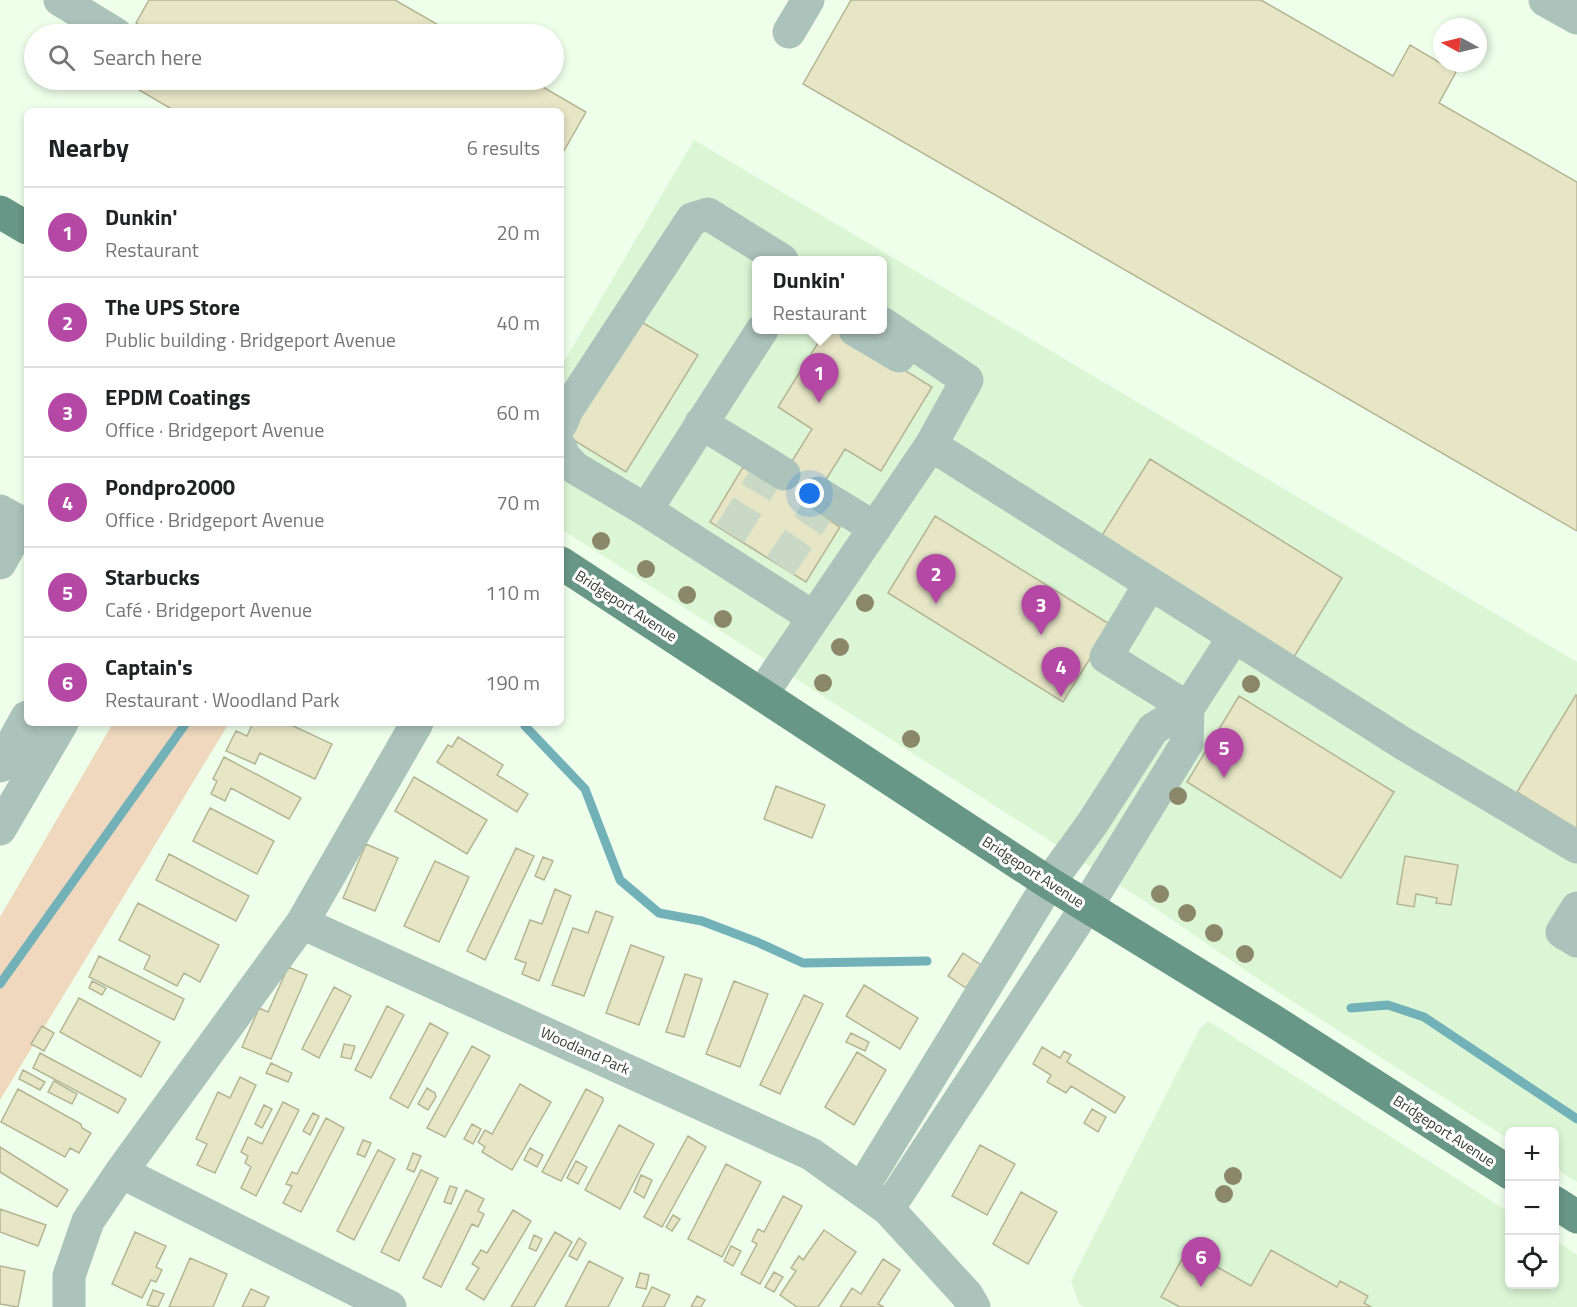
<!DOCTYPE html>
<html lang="en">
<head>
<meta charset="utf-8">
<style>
	:root { --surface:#fff; --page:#f2f2f2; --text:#202124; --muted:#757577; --line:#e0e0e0; --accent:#b547a5 }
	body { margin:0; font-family:"Titillium Web",sans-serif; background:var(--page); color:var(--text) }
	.controls { position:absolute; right:18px; bottom:18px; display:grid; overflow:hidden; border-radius:9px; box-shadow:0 3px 9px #0003 }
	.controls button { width:54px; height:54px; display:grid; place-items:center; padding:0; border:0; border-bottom:2px solid var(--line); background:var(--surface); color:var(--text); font:30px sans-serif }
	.compass { position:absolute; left:1433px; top:18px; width:54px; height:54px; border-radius:50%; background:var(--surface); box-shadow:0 3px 9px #0003; rotate:277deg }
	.you { position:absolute; left:810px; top:494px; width:21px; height:21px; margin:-15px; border:4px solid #fff; border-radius:50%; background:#1a73e8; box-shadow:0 0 0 9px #1a73e833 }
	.badge { display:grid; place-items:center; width:39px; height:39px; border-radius:50%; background:var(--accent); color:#fff; font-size:20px; font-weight:700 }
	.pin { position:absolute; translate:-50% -50px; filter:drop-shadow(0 2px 3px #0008) }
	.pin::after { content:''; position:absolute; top:32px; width:21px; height:18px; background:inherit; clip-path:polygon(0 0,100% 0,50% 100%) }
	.popup { position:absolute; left:752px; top:256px; width:135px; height:78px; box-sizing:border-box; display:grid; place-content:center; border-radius:9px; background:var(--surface); filter:drop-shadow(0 2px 4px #0005); font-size:20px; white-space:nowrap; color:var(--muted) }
	.popup b { font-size:22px; color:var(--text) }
	.popup::after { content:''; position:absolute; left:50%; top:100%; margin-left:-12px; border:12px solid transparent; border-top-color:var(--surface) }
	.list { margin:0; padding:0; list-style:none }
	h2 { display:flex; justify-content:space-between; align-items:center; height:78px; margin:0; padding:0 24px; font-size:26px }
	h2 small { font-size:20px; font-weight:400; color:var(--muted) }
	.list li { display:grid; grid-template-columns:39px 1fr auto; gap:18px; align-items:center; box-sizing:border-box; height:90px; padding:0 24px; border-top:2px solid var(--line) }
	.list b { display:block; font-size:22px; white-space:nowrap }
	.list p { margin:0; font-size:20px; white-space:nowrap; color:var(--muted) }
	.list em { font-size:20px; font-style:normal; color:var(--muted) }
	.icon { flex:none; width:33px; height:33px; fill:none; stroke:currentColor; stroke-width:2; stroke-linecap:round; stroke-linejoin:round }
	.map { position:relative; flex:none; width:1577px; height:1307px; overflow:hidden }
	.search { position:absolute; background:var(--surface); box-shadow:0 3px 9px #0003; left:24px; top:24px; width:540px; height:66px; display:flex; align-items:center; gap:15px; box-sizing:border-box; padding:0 21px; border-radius:33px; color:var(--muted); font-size:22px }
	.panel { position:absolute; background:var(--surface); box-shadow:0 3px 9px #0003; left:24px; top:108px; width:540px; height:618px; border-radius:9px }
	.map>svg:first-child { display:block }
	.built { fill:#dcf6d5; fill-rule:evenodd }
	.green { fill:#efd8bd }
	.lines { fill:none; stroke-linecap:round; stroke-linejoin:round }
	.stream { stroke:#73b1b9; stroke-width:9 }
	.building { fill:#e6e5c6; stroke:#b5b496; stroke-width:1.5 }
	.minor-tunnel { stroke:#c9d9c6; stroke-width:33; stroke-dasharray:33 16; stroke-linecap:butt }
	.minor { stroke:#abc3bb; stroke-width:33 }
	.major { stroke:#689687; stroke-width:33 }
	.tree { fill:#8b876a }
	.labels { text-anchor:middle; stroke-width:6; stroke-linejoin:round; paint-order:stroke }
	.street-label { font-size:15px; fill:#373f35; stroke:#fff }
</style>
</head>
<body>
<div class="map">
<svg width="1577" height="1307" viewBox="0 0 1577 1307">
	<rect width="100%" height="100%" fill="#eeffea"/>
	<!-- built -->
	<path class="built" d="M694,140L1577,662V1182L1555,1168L1554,1132H1510L1509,1139L1267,985L1146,902L561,529V367ZM756,260H882V330H756Z
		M1208,1021L1509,1212L1510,1284H1554L1555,1240L1577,1255V1307H1085L1079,1304L1071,1281L1200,1028Z"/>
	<!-- green -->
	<path class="green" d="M113,723H229L0,1100V917Z"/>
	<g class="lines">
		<!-- stream -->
		<path class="stream" d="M525,726L585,789L620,880L659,913L702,921L757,942L803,963L927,961
			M0,984L186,723
			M1351,1008L1388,1005L1424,1017L1577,1119"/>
	</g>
	<!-- building -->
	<path class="building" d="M149,0H395L454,34H148L150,31L136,23Z
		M851,0H1261L1393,76L1410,45L1456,72L1439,103L1577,182V531L803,84Z
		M122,80H531L586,112L561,156V111H175Z
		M638,320L698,355L626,472L567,436Z
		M826,330H839L932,387L881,471L845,449L809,507L840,527L806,582L710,522L743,467L776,487L812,429L778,407Z
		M1150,459L1342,578L1294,657L1101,537Z
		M935,516L1111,625L1063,702L888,593Z
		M1576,695L1577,696V829L1517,792Z
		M1239,696L1394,792L1341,878L1187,782Z
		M253,723H287L332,744L315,779L260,753L255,764L226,751L236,731L247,736Z
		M458,737L503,765L497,775L528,794L517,812L437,762L448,745L452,747Z
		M224,757L301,798L289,819L231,788L225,801L211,794L217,781L213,779Z
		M414,777L487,820L467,854L395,811Z
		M776,786L825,805L812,838L764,819Z
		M210,808L274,841L257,874L193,841Z
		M366,844L398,858L375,911L343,898Z
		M516,848L534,856L485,960L467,951Z
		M169,854L249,896L236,921L156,880Z
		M1405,856L1458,865L1451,905L1436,903L1437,898L1416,894L1414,907L1397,904Z
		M543,857L553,861L544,880L535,876Z
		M435,861L469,877L439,942L404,926Z
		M555,889L571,896L539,981L522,974L526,963L515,959L530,920L542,924Z
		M138,903L219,945L200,982L184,973L177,986L144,969L150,956L119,940Z
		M596,911L613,917L584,996L552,985L573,928L588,933Z
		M631,945L664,957L639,1025L606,1013Z
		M963,953L981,965L966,988L948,976Z
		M99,956L184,999L174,1020L89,977Z
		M288,967L307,975L271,1059L242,1047L259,1008L268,1012Z
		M685,974L702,979L684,1037L666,1032Z
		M92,981L106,988L102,995L89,988Z
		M734,981L768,994L740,1067L706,1054Z
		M864,985L918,1018L900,1049L846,1016Z
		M334,987L351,996L319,1058L302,1049Z
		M804,995L823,1004L780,1094L760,1085Z
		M79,998L160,1042L141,1077L60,1032Z
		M387,1006L404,1015L371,1078L355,1070Z
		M430,1023L448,1033L408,1108L390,1098Z
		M42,1026L54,1033L44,1051L31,1044Z
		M851,1033L869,1042L865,1051L846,1042Z
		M344,1044L355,1046L351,1059L341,1057Z
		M472,1046L490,1056L445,1137L427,1128Z
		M1042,1047L1060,1058L1064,1051L1071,1055L1067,1062L1125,1097L1115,1113L1071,1086L1066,1093L1047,1082L1051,1075L1033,1064Z
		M857,1052L886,1070L854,1125L825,1107Z
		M40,1053L126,1099L118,1113L33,1068Z
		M271,1063L292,1073L288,1082L266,1073Z
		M23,1070L45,1082L40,1090L19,1079Z
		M240,1077L256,1085L215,1173L197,1165L207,1144L196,1139L218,1092L230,1098Z
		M54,1081L77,1094L72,1104L48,1092Z
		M520,1084L551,1102L512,1170L482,1152L485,1147L478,1142L485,1130L492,1134Z
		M427,1088L435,1093L436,1097L428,1110L418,1104Z
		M18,1089L81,1124L82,1128L91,1133L79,1153L70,1148L65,1157L1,1122Z
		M586,1089L603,1098V1101L561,1181L542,1172Z
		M283,1102L299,1110L256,1196L241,1188L251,1167L245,1163L248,1156L241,1152L248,1137L262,1144Z
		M264,1105L272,1109L262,1128L255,1124Z
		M1092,1109L1106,1117L1098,1132L1084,1123Z
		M313,1113L319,1116L310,1135L303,1131Z
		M326,1118L344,1128L301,1212L283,1203L292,1186L286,1184L292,1172L297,1174Z
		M472,1124L481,1129L473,1144L464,1139Z
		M619,1125L654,1144L620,1209L585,1190Z
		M688,1136L706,1147L662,1227L644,1217Z
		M363,1140L371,1143L365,1157L357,1154Z
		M980,1145L1015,1164L987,1215L952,1196Z
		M0,1147L68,1190L57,1207L0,1172Z
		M530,1148L543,1155L537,1167L524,1160Z
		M378,1150L395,1159L354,1240L337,1231Z
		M413,1153L421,1156L414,1172L407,1169Z
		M576,1161L587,1167L578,1184L567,1178Z
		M726,1164L761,1182L722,1257L688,1239Z
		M421,1170L438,1178L399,1261L381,1252Z
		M641,1175L652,1180L644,1198L634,1192Z
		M450,1186L457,1188L451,1204L444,1202Z
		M466,1190L484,1199L478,1211L484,1214L478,1227L472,1224L441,1287L423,1278Z
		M1021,1192L1057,1212L1028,1264L993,1244Z
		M783,1196L802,1206L760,1284L741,1274L757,1244L752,1241L758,1229L764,1232Z
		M0,1209L46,1225L38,1246L0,1232Z
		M513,1210L531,1221L484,1300L466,1289L479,1268L472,1264L481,1250L487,1253Z
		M673,1215L680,1219L672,1231L666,1227Z
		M824,1230L856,1252L818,1307H797L780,1295L796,1271L791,1268L799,1256L803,1260Z
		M135,1232L166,1246L156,1267L162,1270L156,1282L151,1280L142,1298L112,1284Z
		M555,1232L572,1242L534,1307H511Z
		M534,1235L542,1239L536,1251L529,1248Z
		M579,1238L586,1243L577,1260L569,1256Z
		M731,1246L741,1251L733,1266L724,1261Z
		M1187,1250L1251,1286L1271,1250L1337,1287L1340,1281L1368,1296L1364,1303L1371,1307H1180L1161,1297Z
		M190,1258L227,1274L213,1307H169Z
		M883,1259L900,1270L878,1304L884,1307H840L852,1288L861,1294Z
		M589,1261L623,1278L608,1307H565Z
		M0,1266L25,1271L18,1307L0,1304Z
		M774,1272L783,1277L774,1292L765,1287Z
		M640,1273L649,1275L646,1289L636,1287Z
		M652,1287L670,1295L664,1307H642Z
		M251,1289L269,1297L264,1307H242Z
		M153,1290L164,1294L158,1307L147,1305Z
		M697,1296L705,1300L701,1307H691Z"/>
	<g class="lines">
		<!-- minor-tunnel -->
		<path class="minor-tunnel" d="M730,534L764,479
			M780,566L817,512"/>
		<!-- minor -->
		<path class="minor" d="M60,0L116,34
			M1545,0L1577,18
			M789,32L808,0
			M855,330L899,356
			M701,423L784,474
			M561,424L567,410L692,219L708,214L782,260
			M931,445L1404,744L1577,847
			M561,448L563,455L575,468L646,510L813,617
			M818,493L875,528
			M646,510L762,330
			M0,511L22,523L0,563
			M1150,584L1106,657L1188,708
			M762,694L931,445L967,380L882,323
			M0,766L27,717
			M0,829L62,723
			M1577,908L1562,932L1577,941
			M302,923L811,1154L888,1209L967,1295L974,1307
			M121,1172L390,1307
			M861,1190L1049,883L1092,824L1153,729L1188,708L1234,637
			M888,1209L1087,906L1187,743L1188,708
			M69,1307V1276L88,1221L121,1172L302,923L417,723"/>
		<!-- major -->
		<path class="major" d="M0,212L27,228
			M561,563L1049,883L1272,1020L1510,1173
			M1554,1202L1577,1217"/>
	</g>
	<!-- trees -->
	<g class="tree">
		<circle cx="601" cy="541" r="9"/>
		<circle cx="646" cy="569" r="9"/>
		<circle cx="687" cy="595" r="9"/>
		<circle cx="865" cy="603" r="9"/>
		<circle cx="723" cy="619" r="9"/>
		<circle cx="840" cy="647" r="9"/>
		<circle cx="823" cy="683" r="9"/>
		<circle cx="1251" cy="684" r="9"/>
		<circle cx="911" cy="739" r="9"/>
		<circle cx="1178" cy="796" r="9"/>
		<circle cx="1160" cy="894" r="9"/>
		<circle cx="1187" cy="913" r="9"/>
		<circle cx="1214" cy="933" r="9"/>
		<circle cx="1245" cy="954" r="9"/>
		<circle cx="1233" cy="1176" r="9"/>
		<circle cx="1224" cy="1194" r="9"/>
	</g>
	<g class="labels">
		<!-- street labels -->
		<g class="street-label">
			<text transform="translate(626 606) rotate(33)" y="5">Bridgeport Avenue</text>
			<text transform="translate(1033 872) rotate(33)" y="5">Bridgeport Avenue</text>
			<text transform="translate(585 1051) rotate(24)" y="5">Woodland Park</text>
			<text transform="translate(1444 1131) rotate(33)" y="5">Bridgeport Avenue</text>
		</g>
	</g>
</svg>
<div class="controls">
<button>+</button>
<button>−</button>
<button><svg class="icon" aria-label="locate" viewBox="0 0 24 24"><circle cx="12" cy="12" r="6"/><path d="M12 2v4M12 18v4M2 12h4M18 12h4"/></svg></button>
</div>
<svg class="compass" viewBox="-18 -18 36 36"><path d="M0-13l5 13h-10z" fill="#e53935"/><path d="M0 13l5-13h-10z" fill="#757577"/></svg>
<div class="you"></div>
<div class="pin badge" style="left:819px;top:403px">1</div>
<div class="popup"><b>Dunkin'</b>Restaurant</div>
<div class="pin badge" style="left:936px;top:604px">2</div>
<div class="pin badge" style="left:1041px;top:635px">3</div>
<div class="pin badge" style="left:1061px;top:697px">4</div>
<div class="pin badge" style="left:1224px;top:778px">5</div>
<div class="pin badge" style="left:1201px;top:1287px">6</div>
<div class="search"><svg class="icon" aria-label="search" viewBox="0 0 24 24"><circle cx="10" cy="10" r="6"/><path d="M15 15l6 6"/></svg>Search here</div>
<section class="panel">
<h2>Nearby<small>6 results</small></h2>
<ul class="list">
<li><span class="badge">1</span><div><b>Dunkin'</b><p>Restaurant</p></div><em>20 m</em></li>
<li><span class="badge">2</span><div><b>The UPS Store</b><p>Public building · Bridgeport Avenue</p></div><em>40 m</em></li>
<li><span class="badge">3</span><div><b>EPDM Coatings</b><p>Office · Bridgeport Avenue</p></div><em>60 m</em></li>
<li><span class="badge">4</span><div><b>Pondpro2000</b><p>Office · Bridgeport Avenue</p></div><em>70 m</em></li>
<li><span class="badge">5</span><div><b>Starbucks</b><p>Café · Bridgeport Avenue</p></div><em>110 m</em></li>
<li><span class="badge">6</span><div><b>Captain's</b><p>Restaurant · Woodland Park</p></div><em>190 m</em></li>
</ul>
</section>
</div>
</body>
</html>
